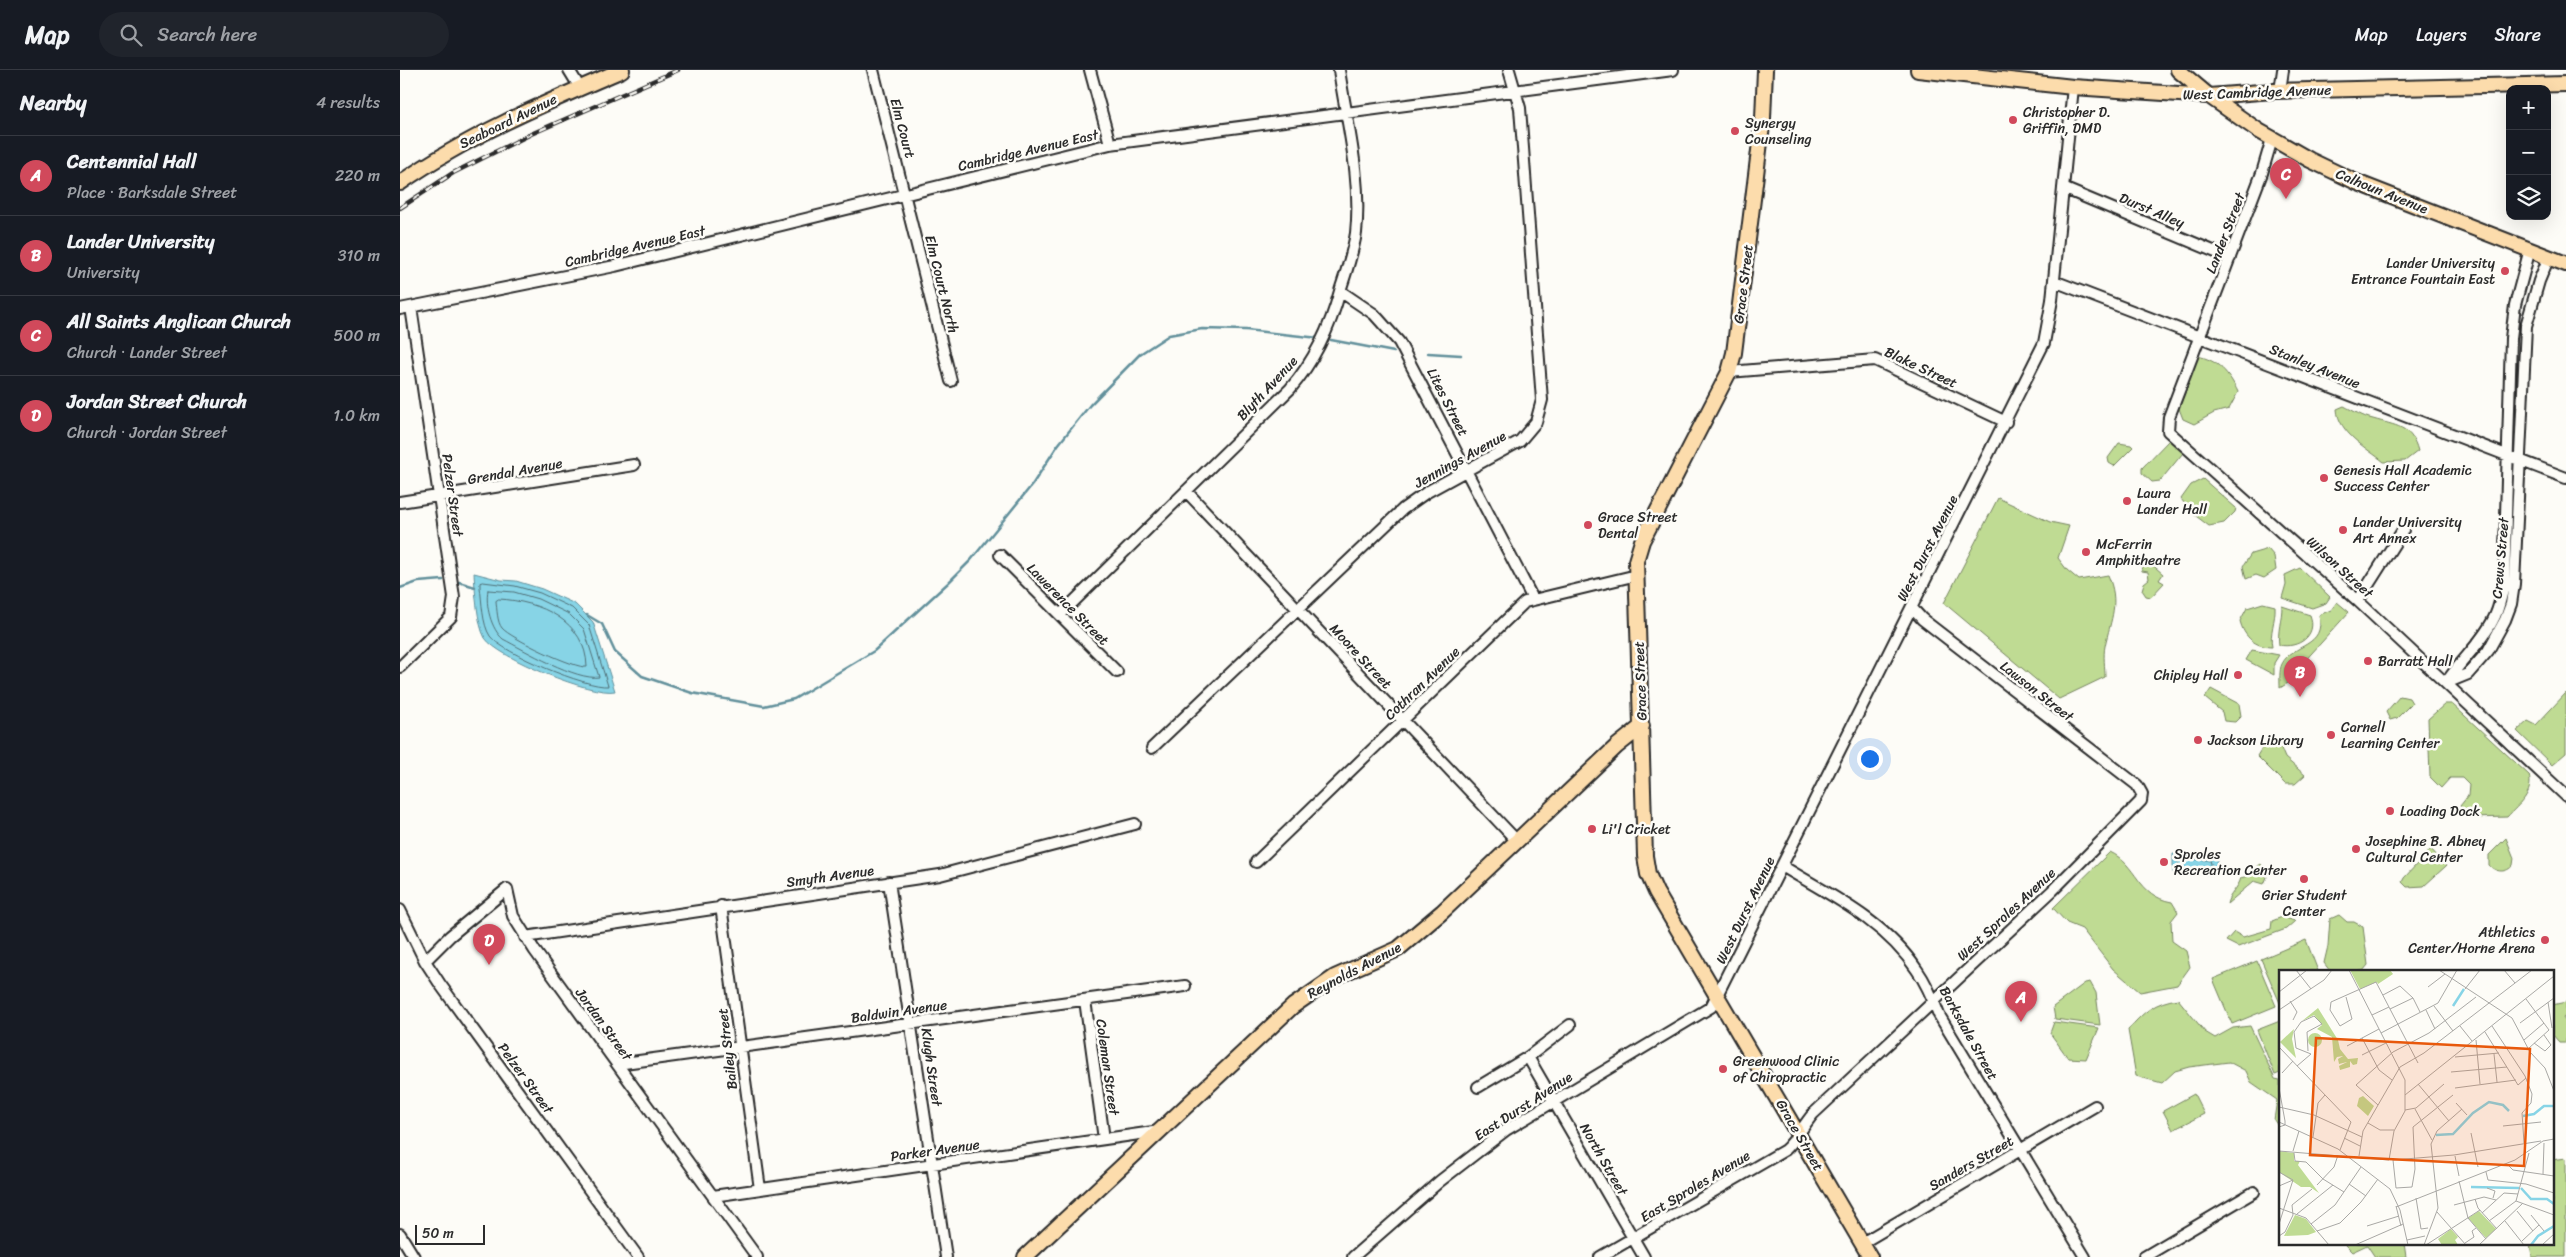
<!DOCTYPE html>
<html lang="en">
<head>
<meta charset="utf-8">
<style>
	:root { --surface:#171b24; --page:#20242c; --text:#f1f3f6; --muted:#9ea1a6; --line:#363941; --accent:#d1495b }
	body { margin:0; font-family:Sriracha,sans-serif; background:var(--page); color:var(--text) }
	.controls { position:absolute; right:15px; top:15px; display:grid; overflow:hidden; border-radius:10px; box-shadow:0 5px 20px #0002 }
	.controls button { width:45px; height:45px; display:grid; place-items:center; padding:0; border:0; border-bottom:1px solid var(--line); background:var(--surface); color:var(--text); font:25px sans-serif }
	.scale { position:absolute; left:15px; bottom:12px; width:70px; box-sizing:border-box; padding-left:5px; border:2px solid #2b2b2b; border-top:0; font-size:14px; line-height:18px; white-space:nowrap; color:#2b2b2b; -webkit-text-stroke:4px #fdfcf7; paint-order:stroke }
	.you { position:absolute; left:1469px; top:688px; width:18px; height:18px; margin:-12px; border:4px solid #fff; border-radius:50%; background:#1a73e8; box-shadow:0 0 0 8px #1a73e833 }
	.badge { display:grid; place-items:center; width:32px; height:32px; border-radius:50%; background:var(--accent); color:#fff; font-size:16px; font-weight:700 }
	.pin { position:absolute; translate:-50% -41px; filter:drop-shadow(0 1px 2px #0008) }
	.pin::after { content:''; position:absolute; top:26px; width:18px; height:15px; background:inherit; clip-path:polygon(0 0,100% 0,50% 100%) }
	.list { margin:0; padding:0; list-style:none }
	h2 { display:flex; justify-content:space-between; align-items:center; height:65px; margin:0; padding:0 20px; font-size:21px }
	h2 small { font-size:16px; font-weight:400; color:var(--muted) }
	.list li { display:grid; grid-template-columns:32px 1fr auto; gap:15px; align-items:center; box-sizing:border-box; height:80px; padding:0 20px; border-top:1px solid var(--line) }
	.list b { display:block; font-size:19px; white-space:nowrap }
	.list p { margin:0; font-size:16px; white-space:nowrap; color:var(--muted) }
	.list em { font-size:16px; font-style:normal; color:var(--muted) }
	.icon { flex:none; width:28px; height:28px; fill:none; stroke:currentColor; stroke-width:2; stroke-linecap:round; stroke-linejoin:round }
	.map { position:relative; flex:none; width:2166px; height:1187px; overflow:hidden }
	header { display:flex; align-items:center; gap:30px; box-sizing:border-box; height:70px; padding:0 25px; background:var(--surface); border-bottom:1px solid var(--line) }
	header strong { font-size:24px }
	nav { display:flex; gap:28px; margin-inline-start:auto; font-size:18px }
	.search { width:350px; height:45px; background:var(--page); display:flex; align-items:center; gap:12px; box-sizing:border-box; padding:0 18px; border-radius:28px; color:var(--muted); font-size:19px }
	main { display:flex }
	aside { flex:1; background:var(--surface) }
	.map>svg:first-child { display:block }
	.green { fill:#bfdb93; stroke:#75835f }
	.water { fill:#87d4e6; stroke:#62909b }
	.lines { fill:none; stroke-linecap:round; stroke-linejoin:round }
	.shore { stroke:#506f76; stroke-width:1 }
	.stream { stroke:#62909b; stroke-width:2.5 }
	.minor-casing { stroke:#2b2b2b; stroke-width:14 }
	.major-casing { stroke:#2b2b2b; stroke-width:18 }
	.minor { stroke:#fdfcf7; stroke-width:10 }
	.major { stroke:#fcdcac; stroke-width:14 }
	.rail-casing { stroke:#2b2b2b; stroke-width:4.5 }
	.rail { stroke:#fdfcf7; stroke-width:2.5; stroke-dasharray:8; stroke-linecap:butt }
	.poi-dot { fill:#d1495b; stroke:#fdfcf7; stroke-width:2 }
	.labels { text-anchor:middle; stroke-width:5; stroke-linejoin:round; paint-order:stroke }
	.street-label { font-size:14px; fill:#2b2b2b; stroke:#fdfcf7 }
	.poi-label { font-size:14px; fill:#2b2b2b; stroke:#fdfcf7; text-anchor:start }
	.inset-river { fill:none; stroke:#87d4e6; stroke-width:2.5 }
	.inset-road { fill:none; stroke:#a9a8a5; stroke-width:1 }
	.view { fill:#e8590c; fill-opacity:0.15; stroke:#e8590c; stroke-width:2.5 }
	.inset-edge { fill:none; stroke:#2b2b2b; stroke-width:2.5 }
</style>
</head>
<body>
<header>
<strong>Map</strong>
<div class="search"><svg class="icon" aria-label="search" viewBox="0 0 24 24"><circle cx="10" cy="10" r="6"/><path d="M15 15l6 6"/></svg>Search here</div>
<nav><a>Map</a><a>Layers</a><a>Share</a></nav>
</header>
<main>
<aside>
<h2>Nearby<small>4 results</small></h2>
<ul class="list">
<li><span class="badge">A</span><div><b>Centennial Hall</b><p>Place · Barksdale Street</p></div><em>220 m</em></li>
<li><span class="badge">B</span><div><b>Lander University</b><p>University</p></div><em>310 m</em></li>
<li><span class="badge">C</span><div><b>All Saints Anglican Church</b><p>Church · Lander Street</p></div><em>500 m</em></li>
<li><span class="badge">D</span><div><b>Jordan Street Church</b><p>Church · Jordan Street</p></div><em>1.0 km</em></li>
</ul>
</aside>
<div class="map">
<svg width="2166" height="1187" viewBox="0 0 2166 1187">
	<rect width="100%" height="100%" fill="#fdfcf7"/>
	<filter id="ink" filterUnits="userSpaceOnUse"><feTurbulence type="fractalNoise" baseFrequency=".02" numOctaves="2"/><feDisplacementMap in="SourceGraphic" scale="10" xChannelSelector="R" yChannelSelector="G"/><feConvolveMatrix kernelMatrix="1 2 1 2 8 2 1 2 1" color-interpolation-filters="sRGB"/></filter>
	<g filter="url(#ink)">
		<!-- green -->
		<path class="green" d="M1797,286C1818,290 1829,303 1838,322L1829,339L1814,343L1794,354L1783,349L1778,336Z
			M1944,336C1954,341 1963,347 1973,349C1996,356 2011,355 2018,381L2005,391L1984,392C1968,379 1938,363 1937,339Z
			M1770,369L1783,383L1760,411L1752,412L1742,403V398Z
			M1719,373L1731,375L1733,377L1714,396L1709,393L1708,388Z
			M1803,409L1836,438L1835,442L1824,453L1809,456L1792,443L1781,429L1791,415Z
			M1598,428L1650,452L1669,456L1658,488L1667,500L1679,510L1708,505C1720,533 1711,548 1705,576C1703,586 1705,597 1705,607L1659,629L1544,533Z
			M1868,479L1874,486L1876,500L1864,508L1856,505L1846,509L1843,496L1851,484Z
			M1748,491L1763,504L1759,510L1764,513L1751,527L1746,526L1742,520L1744,513L1749,509L1748,502L1742,501L1741,494Z
			M1900,498L1930,527L1926,533L1912,538L1882,528L1886,514L1885,505Z
			M1937,532L1949,542L1902,594L1896,608L1880,618C1880,611 1879,600 1882,594C1892,573 1926,578 1919,545L1931,540Z
			M1863,533L1875,536C1876,550 1869,563 1872,577C1855,577 1844,567 1840,551L1847,538Z
			M1882,536L1910,545C1918,566 1898,579 1879,575C1877,562 1882,549 1882,536Z
			M1852,580L1879,585L1874,593V605L1846,590Z
			M1811,619L1839,634L1841,646L1835,652L1824,651L1822,642L1805,628Z
			M2166,623V683L2152,695L2117,661L2128,651L2136,655Z
			M2000,626L2009,628L2012,633L1997,648L1990,650L1986,642Z
			M2045,634H2052L2129,705C2134,724 2119,734 2107,747L2072,748L2060,736L2068,726L2069,715L2062,708H2050L2041,718L2030,707L2028,649Z
			M1865,673L1880,676L1885,688L1905,705L1895,714H1885L1857,686Z
			M2106,768L2114,788L2113,795C2107,803 2096,803 2089,795V785Z
			M2031,779L2046,796L2024,816L2007,817L2002,812L2004,808Z
			M1710,782C1737,794 1737,826 1772,832L1778,842L1771,851L1772,871L1786,881L1790,897L1777,915L1740,922L1713,899L1682,859L1667,853L1653,838Z
			M1861,794L1867,807L1864,814L1854,811L1827,834C1829,824 1838,819 1841,808L1851,805L1854,799Z
			M1939,845L1947,852H1954L1963,857L1968,895L1963,901H1930L1924,893L1928,876L1930,849Z
			M1882,847L1895,851L1886,859L1838,877L1826,871L1834,862L1843,867L1871,859L1872,851Z
			M1906,870L1918,901H1880V933L1861,889Z
			M1857,891L1876,936L1832,954L1813,909Z
			M1690,912L1696,923L1700,955L1655,949L1653,937L1685,913Z
			M1778,929L1805,962L1815,968L1833,958L1850,956L1875,1009L1880,1010V1059L1874,1050L1877,1030L1851,1012L1846,1001L1829,992L1789,997L1775,1001L1762,1013L1736,1006L1728,960C1743,942 1755,932 1778,929Z
			M2166,932V945L2163,948L2166,952V972H2159L2152,964V935Z
			M1880,951V1003L1875,1005L1857,960Z
			M1654,952L1699,958L1686,989L1668,988L1650,963Z
			M1794,1024L1804,1044L1773,1060L1763,1041Z
			M2166,1088V1187H2132L2130,1173H2152V1090Z
			M1943,1173H2004L2006,1187H1975L1967,1175L1952,1182Z"/>
		<!-- water -->
		<path class="water" d="M74,503L101,510L116,511L142,519L175,534L193,552L215,621C192,626 98,588 85,568C77,554 75,520 74,503Z
			M1773,784L1817,786L1816,805L1773,803Z"/>
		<g class="lines">
			<!-- shore -->
			<path class="shore" d="M83,512L115,516L140,523L172,538L189,555L208,616C187,618 102,583 90,566C82,554 82,531 80,517V513Z
				M88,520L114,522L138,529L169,544L184,559L199,607C177,611 124,580 103,569C91,559 85,535 88,520Z
				M99,529C140,531 186,551 187,597C176,599 110,568 102,558C97,552 97,539 96,531Z
				M1780,789L1810,790L1812,798L1809,800L1780,799L1778,792Z"/>
			<!-- stream -->
			<path class="stream" d="M931,270L994,282
				M1028,283L1061,285
				M59,512L75,517
				M0,518L18,512L43,510
				M187,545L202,554L215,582L242,606L292,623L364,636L394,629L474,581L548,513L571,490L632,415L658,375L690,335L740,284L769,265L802,259L846,260L919,268"/>
			<defs>
				<path id="minor" d="M169,0L180,18
					M473,0L551,311
					M690,0L710,74
					M1880,21L1883,0
					M1872,69L1862,103L1769,347L1768,361L1958,531L2166,726
					M1663,118L1830,188
					M1654,211L2166,408
					M940,221L974,244L999,272L1133,529
					M0,239L215,196L710,74L1273,0
					M1329,302L1475,290L1606,352
					M786,421L1117,771
					M0,432L234,395
					M600,485L717,602
					M1958,531L2003,460
					M660,545L890,319C915,290 930,258 940,221C946,202 953,183 956,163C962,108 947,54 939,0
					M0,597L51,547L54,527L11,237
					M2046,613L2068,604L2088,581L2105,550L2111,534L2114,514L2126,256L2139,211L2149,187
					M2046,613C2060,591 2081,574 2093,550C2099,540 2101,527 2104,516L2111,268L2115,235L2130,179
					M752,678L1003,439L1027,422L1120,371L1136,352L1142,330L1120,38L1109,0
					M856,792L1125,532L1237,505
					M1382,796C1430,825 1485,851 1517,900C1527,914 1533,929 1539,945L1685,1187
					M489,812L546,1187
					M321,836L360,1119
					M0,840L25,891L40,914L238,1187
					M125,867L540,805L735,754
					M25,891L50,866L107,819L113,846L135,881L357,1187
					M685,930L704,1069
					M1128,987L1244,1187
					M217,994L785,916
					M1078,1017L1128,987L1170,955
					M313,1126L760,1061
					M0,1164L14,1187
					M1462,1173L1695,1036
					M953,1187L1040,1111L1106,1060L1311,937L1644,273L1652,230L1673,17
					M1200,1187L1385,1080C1396,1070 1403,1056 1413,1044L1652,821L1741,731L1742,724L1737,715L1522,549L1512,538
					M1744,1187L1854,1122"/>
				<path id="major" d="M1365,0L1363,48L1334,283L1329,302L1242,471L1236,491L1245,786L1248,804L1256,822L1470,1187
					M1518,0L1673,17L1809,26L1873,21L2166,14
					M1778,0L1809,26L1859,61L1910,90L1956,112L2166,194
					M0,113C69,65 145,33 222,0
					M625,1187L893,936L935,907L998,879L1042,842L1217,676L1242,656"/>
			</defs>
			<!-- minor casing -->
			<use href="#minor" class="minor-casing"/>
			<!-- major casing -->
			<use href="#major" class="major-casing"/>
			<!-- minor -->
			<use href="#minor" class="minor"/>
			<!-- major -->
			<use href="#major" class="major"/>
			<defs>
				<path id="rail" d="M0,138L53,103L131,64L278,0"/>
			</defs>
			<!-- rail casing -->
			<use href="#rail" class="rail-casing"/>
			<!-- rail -->
			<use href="#rail" class="rail"/>
		</g>
	</g>
	<!-- markers -->
	<g class="poi-dot">
		<circle cx="1613" cy="50" r="5"/>
		<circle cx="1335" cy="61" r="5"/>
		<circle cx="2105" cy="201" r="5"/>
		<circle cx="1924" cy="408" r="5"/>
		<circle cx="1727" cy="431" r="5"/>
		<circle cx="1188" cy="455" r="5"/>
		<circle cx="1943" cy="460" r="5"/>
		<circle cx="1686" cy="482" r="5"/>
		<circle cx="1968" cy="591" r="5"/>
		<circle cx="1838" cy="605" r="5"/>
		<circle cx="1931" cy="665" r="5"/>
		<circle cx="1798" cy="670" r="5"/>
		<circle cx="1990" cy="741" r="5"/>
		<circle cx="1192" cy="759" r="5"/>
		<circle cx="1956" cy="779" r="5"/>
		<circle cx="1764" cy="792" r="5"/>
		<circle cx="1904" cy="809" r="5"/>
		<circle cx="2145" cy="870" r="5"/>
		<circle cx="1323" cy="999" r="5"/>
	</g>
	<g class="labels">
		<!-- street labels -->
		<g class="street-label">
			<text transform="translate(1857 22) rotate(-2)" y="5">West Cambridge Avenue</text>
			<text transform="translate(108 51) rotate(-26)" y="5">Seaboard Avenue</text>
			<text transform="translate(503 58) rotate(75)" y="5">Elm Court</text>
			<text transform="translate(628 80) rotate(-13)" y="5">Cambridge Avenue East</text>
			<text transform="translate(1982 121) rotate(22)" y="5">Calhoun Avenue</text>
			<text transform="translate(1752 140) rotate(23)" y="5">Durst Alley</text>
			<text transform="translate(1825 163) rotate(-69)" y="5">Lander Street</text>
			<text transform="translate(235 176) rotate(-13)" y="5">Cambridge Avenue East</text>
			<text transform="translate(542 214) rotate(76)" y="5">Elm Court North</text>
			<text transform="translate(1343 214) rotate(-83)" y="5">Grace Street</text>
			<text transform="translate(1915 296) rotate(22)" y="5">Stanley Avenue</text>
			<text transform="translate(1521 297) rotate(25)" y="5">Blake Street</text>
			<text transform="translate(867 318) rotate(-47)" y="5">Blyth Avenue</text>
			<text transform="translate(1048 332) rotate(63)" y="5">Lites Street</text>
			<text transform="translate(1060 389) rotate(-29)" y="5">Jennings Avenue</text>
			<text transform="translate(115 401) rotate(-10)" y="5">Grendal Avenue</text>
			<text transform="translate(53 425) rotate(82)" y="5">Pelzer Street</text>
			<text transform="translate(1527 478) rotate(-63)" y="5">West Durst Avenue</text>
			<text transform="translate(2100 488) rotate(-85)" y="5">Crews Street</text>
			<text transform="translate(1940 497) rotate(42)" y="5">Wilson Street</text>
			<text transform="translate(668 534) rotate(45)" y="5">Lawerence Street</text>
			<text transform="translate(961 586) rotate(47)" y="5">Moore Street</text>
			<text transform="translate(1240 611) rotate(-92)" y="5">Grace Street</text>
			<text transform="translate(1022 613) rotate(-44)" y="5">Cothran Avenue</text>
			<text transform="translate(1637 621) rotate(38)" y="5">Lawson Street</text>
			<text transform="translate(430 806) rotate(-8)" y="5">Smyth Avenue</text>
			<text transform="translate(1345 840) rotate(-64)" y="5">West Durst Avenue</text>
			<text transform="translate(1606 844) rotate(-43)" y="5">West Sproles Avenue</text>
			<text transform="translate(954 900) rotate(-28)" y="5">Reynolds Avenue</text>
			<text transform="translate(499 941) rotate(-8)" y="5">Baldwin Avenue</text>
			<text transform="translate(204 954) rotate(54)" y="5">Jordan Street</text>
			<text transform="translate(1569 963) rotate(61)" y="5">Barksdale Street</text>
			<text transform="translate(327 979) rotate(-97)" y="5">Bailey Street</text>
			<text transform="translate(532 997) rotate(82)" y="5">Klugh Street</text>
			<text transform="translate(708 997) rotate(82)" y="5">Coleman Street</text>
			<text transform="translate(126 1008) rotate(54)" y="5">Pelzer Street</text>
			<text transform="translate(1123 1036) rotate(-33)" y="5">East Durst Avenue</text>
			<text transform="translate(1400 1065) rotate(60)" y="5">Grace Street</text>
			<text transform="translate(535 1080) rotate(-8)" y="5">Parker Avenue</text>
			<text transform="translate(1204 1089) rotate(60)" y="5">North Street</text>
			<text transform="translate(1571 1093) rotate(-30)" y="5">Sanders Street</text>
			<text transform="translate(1295 1116) rotate(-31)" y="5">East Sproles Avenue</text>
		</g>
		<!-- poi labels -->
		<g class="poi-label">
			<text x="1623" y="47">Christopher D.<tspan x="1623" dy="16">Griffin, DMD</tspan></text>
			<text x="1345" y="58">Synergy<tspan x="1345" dy="16">Counseling</tspan></text>
			<text x="2095" y="198" text-anchor="end">Lander University<tspan x="2095" dy="16">Entrance Fountain East</tspan></text>
			<text x="1934" y="405">Genesis Hall Academic<tspan x="1934" dy="16">Success Center</tspan></text>
			<text x="1737" y="428">Laura<tspan x="1737" dy="16">Lander Hall</tspan></text>
			<text x="1198" y="452">Grace Street<tspan x="1198" dy="16">Dental</tspan></text>
			<text x="1953" y="457">Lander University<tspan x="1953" dy="16">Art Annex</tspan></text>
			<text x="1696" y="479">McFerrin<tspan x="1696" dy="16">Amphitheatre</tspan></text>
			<text x="1978" y="596">Barratt Hall</text>
			<text x="1828" y="610" text-anchor="end">Chipley Hall</text>
			<text x="1941" y="662">Carnell<tspan x="1941" dy="16">Learning Center</tspan></text>
			<text x="1808" y="675">Jackson Library</text>
			<text x="2000" y="746">Loading Dock</text>
			<text x="1202" y="764">Li'l Cricket</text>
			<text x="1966" y="776">Josephine B. Abney<tspan x="1966" dy="16">Cultural Center</tspan></text>
			<text x="1774" y="789">Sproles<tspan x="1774" dy="16">Recreation Center</tspan></text>
			<text x="1904" y="830" text-anchor="middle">Grier Student<tspan x="1904" dy="16">Center</tspan></text>
			<text x="2135" y="867" text-anchor="end">Athletics<tspan x="2135" dy="16">Center/Horne Arena</tspan></text>
			<text x="1333" y="996">Greenwood Clinic<tspan x="1333" dy="16">of Chiropractic</tspan></text>
		</g>
	</g>
	<!-- overview -->
	<g transform="translate(1879 900)">
		<rect width="275" height="275" fill="#fdfcf7"/>
		<path d="M71,0H111L114,4L99,14L98,12L81,19ZM39,38L59,70L61,79L69,89L79,88L78,94L74,95L71,91V97L61,100L60,96L68,92L60,94L59,89L64,86L58,87L55,92L53,67L38,59L43,55L35,45L23,51ZM15,59L13,69L17,88L1,72ZM29 70a7 7 0 1 1 14 0a7 7 0 1 1-14 0ZM84,126L95,136L89,146L78,136L80,128ZM0,181L15,183V191H21L19,195L40,223L31,217H22L0,202ZM200,241L217,259L207,268L189,248ZM16,245L27,249L37,262L29,265L5,266ZM172,259L179,267L176,270L179,275H163L159,269Z" fill="#bfdb93"/>
		<path class="inset-river" d="M174,36L185,19M244,146L255,144L265,136H275M157,165L174,164L194,143L210,132L224,135L230,141M192,217L240,218M242,218L252,229H268L275,234M252,275L259,266L275,256"/>
		<path class="inset-road" d="M17,0L32,19M160,0L233,48L251,82L266,98L275,121M225,0L236,13M149,17L166,4M186,19L201,0M0,22L28,0M104,25L121,16L134,28L141,42M67,27L73,49L61,56L51,40L52,32L97,12L139,93M247,29L270,60M11,31L18,42L14,50M269,32L273,58M155,36L174,61M111,39L134,28M0,40L45,10L53,0M147,40L156,59M93,45L110,37M241,53L275,28M181,56L193,71M213,56L246,106L253,124L252,133L243,143L245,173M206,62L239,115L247,108M102,63L159,33L178,0M83,68L100,100L113,110M197,70L201,114M245,70L265,53M255,73L266,81L272,75L265,65M68,76L100,59M0,77L72,152L61,180M250,78L270,60M215,84L218,112M83,85L107,73M176,87L220,83M18,96L32,84L17,78L15,62L22,52L35,46L43,54L28,62L29,81M172,102L228,97M3,103L14,91M139,114L170,151M0,118L6,151V155L0,157M176,118L237,110M126,125L275,6M177,133L188,145M99,135L77,115L114,82L150,63L197,27M0,137L35,145L83,167M136,139L153,170M126,140L137,138L165,114M0,152L59,179L111,219L121,240L129,275M89,153L101,160H115M224,156L262,152M192,163L199,197M34,167L39,133L46,125M65,168L81,176M0,181L110,190L115,161L126,141V110L70,0M14,181L20,161M15,183L16,191L27,192L44,209L65,222M80,186L84,161L121,97L145,83L253,0M176,186L180,206M114,190L117,218L133,217L136,199L134,157L174,125M114,190L175,185L262,171M228,194L234,200L275,206M0,202L14,210M207,202L209,210L247,214L275,223M264,204L265,173M180,211L189,248L207,269M70,214L87,226M38,215L55,197L59,185M0,216L14,210M208,218L216,221L214,228M137,228L142,259L149,258M196,229L199,238L218,259M237,231L275,245M13,235L33,219M175,235L205,227L217,230M117,236L122,256M117,237L236,190L264,171L275,169M0,238L27,248L50,275M238,241L254,261M158,242L187,275M203,243L225,223L239,224M18,244L54,215M252,245L265,261M210,251L237,231L250,183M226,251L245,275M0,254L14,210M32,254L56,235L82,197M88,256L120,246M38,261L61,253L82,232L99,209M0,266L6,262L14,245L13,235M128,270L146,266M243,271L260,255M186,273L195,267L193,261L197,258M76,275L124,254M145,275L159,238L152,174L158,161L183,139M147,275L201,240M200,275L244,233M263,275L275,264"/>
		<path class="view" d="M37,68L251,79L245,196L31,185Z"/>
		<rect width="275" height="275" class="inset-edge"/>
	</g>
</svg>
<div class="controls">
<button>+</button>
<button>−</button>
<button><svg class="icon" aria-label="layers" viewBox="0 0 24 24"><path d="M12 4l9 5-9 5-9-5zM3 14l9 5 9-5"/></svg></button>
</div>
<div class="scale">50 m</div>
<div class="you"></div>
<div class="pin badge" style="left:1621px;top:952px">A</div>
<div class="pin badge" style="left:1900px;top:627px">B</div>
<div class="pin badge" style="left:1886px;top:129px">C</div>
<div class="pin badge" style="left:89px;top:895px">D</div>
</div>
</main>
</body>
</html>
